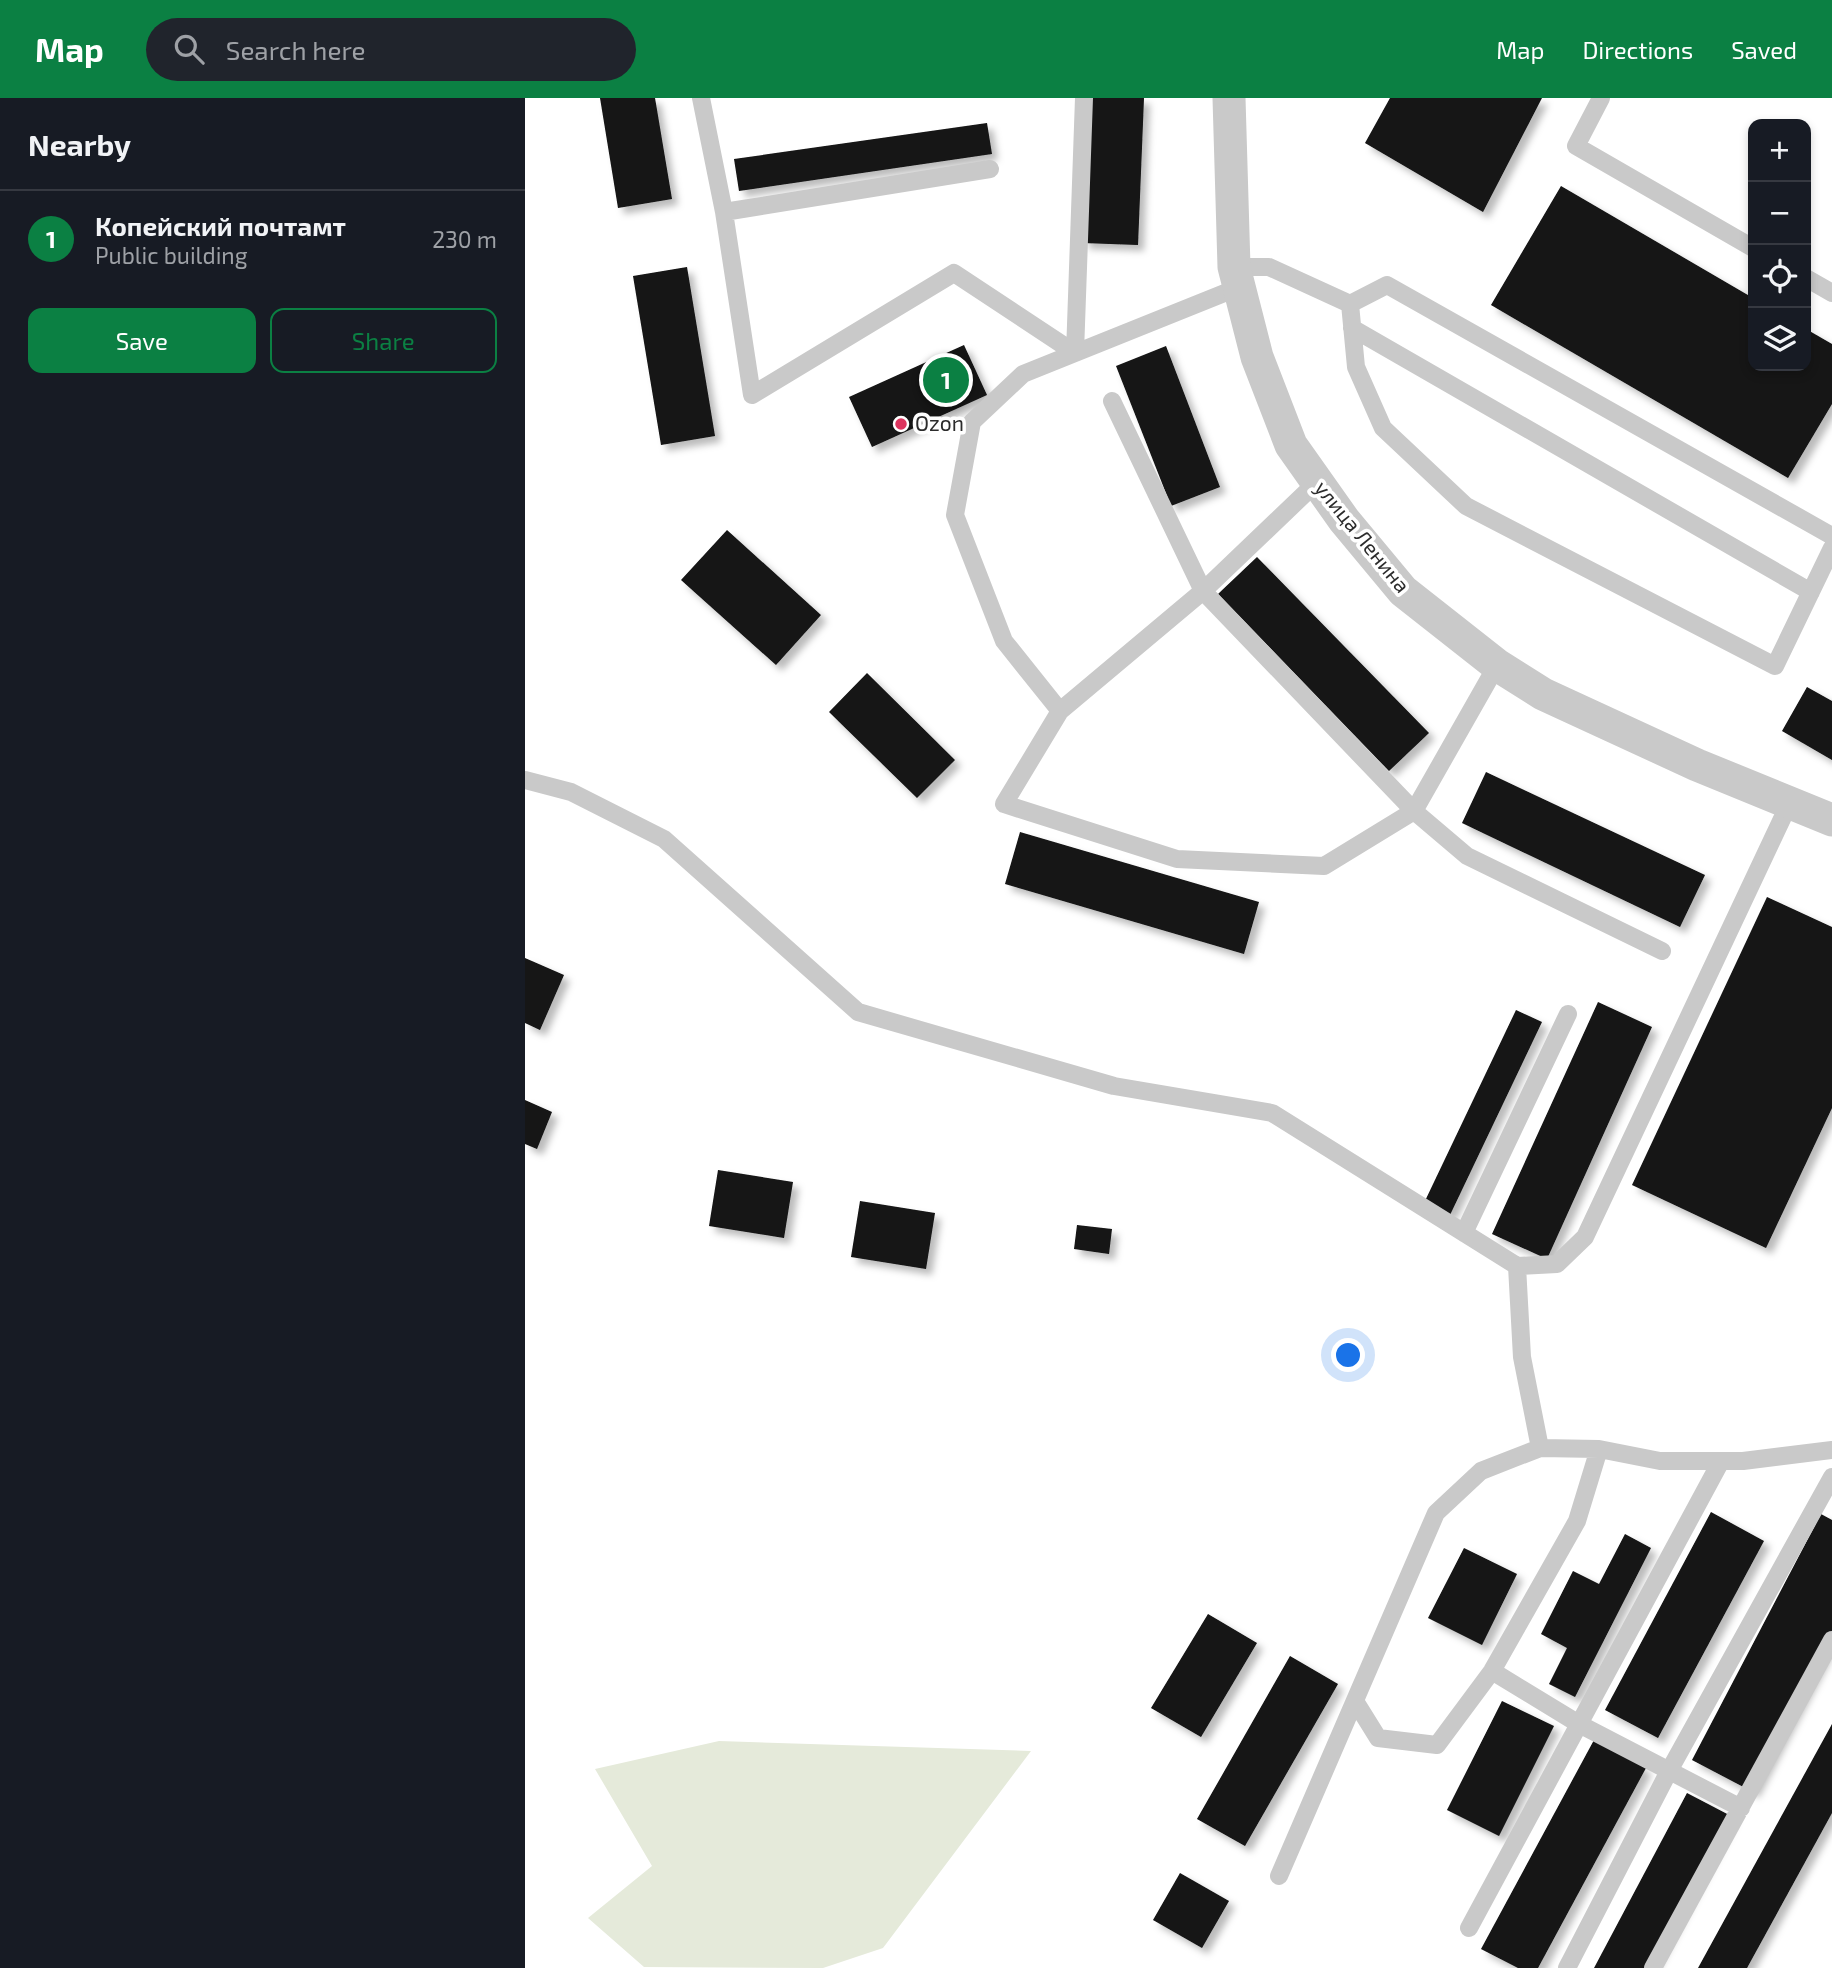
<!DOCTYPE html>
<html lang="en">
<head>
<meta charset="utf-8">
<style>
	:root { --surface:#171b24; --page:#20242c; --text:#f1f3f6; --muted:#9ea1a6; --line:#363941; --accent:#0b8043 }
	body { margin:0; font-family:"Exo 2",sans-serif; background:var(--page); color:var(--text) }
	.controls { position:absolute; right:21px; top:21px; display:grid; overflow:hidden; border-radius:14px; box-shadow:0 4px 10px #0003 }
	.controls button { width:63px; height:63px; display:grid; place-items:center; padding:0; border:0; border-bottom:2px solid var(--line); background:var(--surface); color:var(--text); font:35px sans-serif }
	.you { position:absolute; left:824px; top:1258px; width:24px; height:24px; margin:-18px; border:5px solid #fff; border-radius:50%; background:#1a73e8; box-shadow:0 0 0 10px #1a73e833 }
	.badge { display:grid; place-items:center; width:46px; height:46px; border-radius:50%; background:var(--accent); color:#fff; font-size:23px; font-weight:700 }
	.pin { position:absolute; translate:-50% -50%; border:4px solid #fff; box-shadow:0 2px 7px #0006 }
	.list { margin:0; padding:0; list-style:none }
	h2 { display:flex; justify-content:space-between; align-items:center; height:91px; margin:0; padding:0 28px; font-size:30px }
	h2 small { font-size:23px; font-weight:400; color:var(--muted) }
	.list li { display:grid; grid-template-columns:46px 1fr auto; gap:21px; align-items:center; box-sizing:border-box; height:98px; padding:0 28px; border-top:2px solid var(--line) }
	.list b { display:block; font-size:26px; white-space:nowrap }
	.list p { margin:0; font-size:23px; white-space:nowrap; color:var(--muted) }
	.list em { font-size:23px; font-style:normal; color:var(--muted) }
	.actions { display:flex; gap:14px; padding:21px 28px }
	.actions a { flex:1; padding:16px 0; border:2px solid var(--accent); border-radius:14px; text-align:center; font-size:24px; color:var(--accent) }
	.actions .main { background:var(--accent); color:#fff }
	.icon { flex:none; width:38px; height:38px; fill:none; stroke:currentColor; stroke-width:2; stroke-linecap:round; stroke-linejoin:round }
	.map { position:relative; flex:none; width:1307px; height:1870px; overflow:hidden }
	header { display:flex; align-items:center; gap:42px; box-sizing:border-box; height:98px; padding:0 35px; background:var(--accent); color:#fff }
	header strong { font-size:33px }
	nav { display:flex; gap:38px; margin-inline-start:auto; font-size:24px }
	.search { width:490px; height:63px; background:var(--page); display:flex; align-items:center; gap:18px; box-sizing:border-box; padding:0 24px; border-radius:38px; color:var(--muted); font-size:26px }
	main { display:flex }
	aside { flex:1; background:var(--surface) }
	.map>svg:first-child { display:block }
	.green { fill:#e5eada }
	.building { fill:#131313; filter:url(#shadow) }
	.lines { fill:none; stroke-linecap:round; stroke-linejoin:round }
	.lane { stroke:#c9c9c9; stroke-width:18 }
	.street { stroke:#c9c9c9; stroke-width:33 }
	.poi-dot { fill:#dd345e; stroke:#fff; stroke-width:2.5 }
	.labels { text-anchor:middle; stroke-width:7; stroke-linejoin:round; paint-order:stroke }
	.poi-label { font-size:21px; fill:#2c2c2c; stroke:#fff; text-anchor:start }
	.street-label { font-size:21px; fill:#2c2c2c; stroke:#fff }
</style>
</head>
<body>
<header>
<strong>Map</strong>
<div class="search"><svg class="icon" aria-label="search" viewBox="0 0 24 24"><circle cx="10" cy="10" r="6"/><path d="M15 15l6 6"/></svg>Search here</div>
<nav><a>Map</a><a>Directions</a><a>Saved</a></nav>
</header>
<main>
<aside>
<h2>Nearby<small></small></h2>
<ul class="list">
<li><span class="badge">1</span><div><b>Копейский почтамт</b><p>Public building</p></div><em>230 m</em></li>
</ul>
<div class="actions"><a class="main">Save</a><a>Share</a></div>
</aside>
<div class="map">
<svg width="1307" height="1870" viewBox="0 0 1307 1870">
	<defs>
		<filter id="shadow"><feDropShadow dx="6" dy="6" stdDeviation="3.5" flood-color="#0004"/></filter>
	</defs>
	<rect width="100%" height="100%" fill="#fff"/>
	<!-- green -->
	<path class="green" d="M194,1643L506,1653L358,1850L298,1870L119,1869L63,1820L127,1768L70,1671Z"/>
	<!-- building -->
	<path class="building" d="M75,0H130L147,101L93,110Z
		M564,0H619L613,147L558,145Z
		M865,0H1017L958,114L840,45Z
		M462,25L467,56L214,93L209,61Z
		M1036,88L1228,200V268H1281V231L1307,246V306L1263,380L966,207Z
		M162,169L190,338L136,347L108,178Z
		M439,247L462,297L347,349L324,299Z
		M641,248L695,389L646,408L591,268Z
		M202,432L296,517L251,567L156,482Z
		M732,459L904,635L864,673L693,496Z
		M342,575L430,662L392,700L304,614Z
		M1282,589L1307,603V662L1257,633Z
		M961,674L1180,777L1155,829L937,725Z
		M495,734L734,804L719,856L480,786Z
		M1242,799L1307,829V1010L1241,1150L1107,1087Z
		M0,860L39,877L15,932L0,925Z
		M1073,904L1127,929L1022,1161L967,1136Z
		M991,912L1017,924L925,1117L899,1105Z
		M0,1002L27,1014L12,1051L0,1046Z
		M193,1072L268,1084L259,1140L184,1128Z
		M335,1103L410,1115L401,1171L326,1159Z
		M552,1127L587,1131L584,1156L549,1151Z
		M1186,1414L1239,1443L1133,1640L1080,1612Z
		M1296,1416L1307,1422V1543L1228,1694L1167,1662Z
		M1100,1436L1126,1450L1050,1599L1024,1586L1042,1550L1016,1536L1048,1473L1074,1486Z
		M939,1450L992,1476L957,1547L903,1520Z
		M683,1516L732,1545L676,1639L626,1610Z
		M765,1558L813,1586L720,1748L672,1721Z
		M977,1603L1029,1628L974,1738L922,1712Z
		M1307,1626V1715L1222,1870H1173Z
		M1069,1642L1121,1670L1013,1870H993L956,1851Z
		M1162,1695L1206,1718L1126,1870H1069Z
		M655,1775L704,1803L677,1850L628,1822Z"/>
	<g class="lines">
		<!-- lane -->
		<path class="lane" d="M176,0L199,114L227,297L429,175L550,255
			M1076,0L1051,48L1228,150
			M199,114L465,71
			M709,169H744L825,206
			M1281,180L1307,195
			M712,190L498,276L447,324L430,417L479,543L535,613L479,706L652,761L799,768L889,713L972,567
			M825,206L831,269L858,330L941,408L1250,568L1307,450
			M825,206L862,187L1307,438
			M827,230L1286,494
			M550,255L559,0
			M587,303L678,493L889,713L942,758L1137,853
			M535,613L678,493L792,384
			M0,682L46,694L139,741L333,914L589,988L747,1015L992,1168L1032,1166L1060,1139L1265,704
			M939,1135L1043,916
			M992,1168L997,1259L1015,1350
			M967,1573L1054,1626L1216,1710
			M830,1603L853,1640L912,1647L967,1573L1052,1423L1074,1351
			M754,1778L911,1415L956,1373L1015,1350L1074,1351L1135,1363H1218L1307,1352
			M944,1830L1196,1363
			M1042,1870L1144,1673L1307,1379
			M1128,1870L1307,1542"/>
		<!-- street -->
		<path class="street" d="M704,0L709,169L732,259L766,347L819,422L878,493L972,567L1018,596L1172,667L1307,722"/>
	</g>
	<!-- markers -->
	<circle class="poi-dot" cx="376" cy="326" r="7"/>
	<g class="labels">
		<!-- poi labels -->
		<g class="poi-label">
			<text x="390" y="333">Ozon</text>
		</g>
		<!-- street labels -->
		<g class="street-label">
			<text transform="translate(837 439) rotate(51)" y="7">улица Ленина</text>
		</g>
	</g>
</svg>
<div class="controls">
<button>+</button>
<button>−</button>
<button><svg class="icon" aria-label="locate" viewBox="0 0 24 24"><circle cx="12" cy="12" r="6"/><path d="M12 2v4M12 18v4M2 12h4M18 12h4"/></svg></button>
<button><svg class="icon" aria-label="layers" viewBox="0 0 24 24"><path d="M12 4l9 5-9 5-9-5zM3 14l9 5 9-5"/></svg></button>
</div>
<div class="you"></div>
<div class="pin badge" style="left:421px;top:282px">1</div>
</div>
</main>
</body>
</html>
